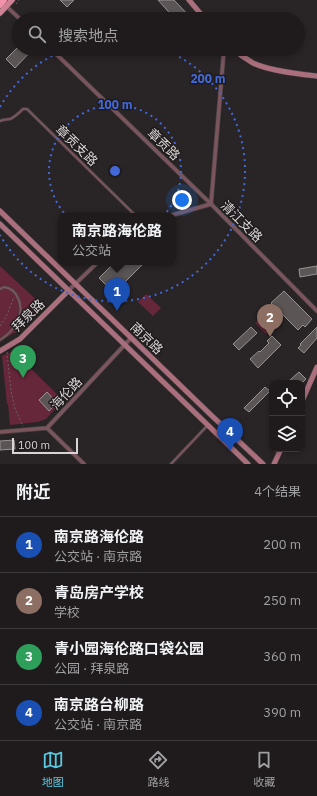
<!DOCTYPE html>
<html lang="zh">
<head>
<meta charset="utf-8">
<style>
	:root { --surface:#1f1b1c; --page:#272425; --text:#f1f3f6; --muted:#a1a1a3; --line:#3c393b; --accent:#57c9e2 }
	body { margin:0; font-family:"IBM Plex Sans","Noto Sans SC",sans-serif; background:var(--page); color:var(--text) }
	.controls { position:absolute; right:12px; bottom:12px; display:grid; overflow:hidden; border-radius:8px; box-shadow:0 2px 6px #0003 }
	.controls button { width:36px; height:36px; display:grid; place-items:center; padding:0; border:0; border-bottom:1px solid var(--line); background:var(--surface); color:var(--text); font:20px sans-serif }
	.scale { position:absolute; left:12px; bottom:10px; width:66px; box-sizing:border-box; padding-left:4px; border:2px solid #d9d5d6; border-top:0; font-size:11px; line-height:14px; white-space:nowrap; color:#d9d5d6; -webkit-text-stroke:3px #201b1c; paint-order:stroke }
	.you { position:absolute; left:182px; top:200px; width:14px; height:14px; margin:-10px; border:3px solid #fff; border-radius:50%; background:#1a73e8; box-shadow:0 0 0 6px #1a73e833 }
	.badge { display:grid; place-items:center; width:26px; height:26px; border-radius:50%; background:var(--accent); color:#fff; font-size:13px; font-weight:700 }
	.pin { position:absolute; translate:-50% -33px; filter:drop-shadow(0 1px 2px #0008) }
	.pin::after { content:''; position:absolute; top:21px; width:14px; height:12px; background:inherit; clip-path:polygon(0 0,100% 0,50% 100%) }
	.popup { position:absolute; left:58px; top:213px; width:118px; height:52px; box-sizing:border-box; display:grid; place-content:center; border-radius:8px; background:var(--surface); filter:drop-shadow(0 1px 3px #0005); font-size:13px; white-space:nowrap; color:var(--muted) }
	.popup b { font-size:15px; color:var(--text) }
	.popup::after { content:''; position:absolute; left:50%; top:100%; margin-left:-8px; border:8px solid transparent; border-top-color:var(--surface) }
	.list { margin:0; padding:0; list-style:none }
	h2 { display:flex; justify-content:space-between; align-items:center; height:52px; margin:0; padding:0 16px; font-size:17px }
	h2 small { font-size:13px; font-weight:400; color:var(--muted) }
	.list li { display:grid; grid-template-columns:26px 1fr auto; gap:12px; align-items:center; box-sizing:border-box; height:56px; padding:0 16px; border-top:1px solid var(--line) }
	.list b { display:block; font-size:15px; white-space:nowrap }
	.list p { margin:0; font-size:13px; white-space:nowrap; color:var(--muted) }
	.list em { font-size:13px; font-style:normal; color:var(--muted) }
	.icon { flex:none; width:22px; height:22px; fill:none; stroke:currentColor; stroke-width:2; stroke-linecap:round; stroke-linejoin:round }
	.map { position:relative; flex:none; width:317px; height:464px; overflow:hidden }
	.search { position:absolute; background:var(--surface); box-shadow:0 2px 6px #0003; left:12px; right:12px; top:12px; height:44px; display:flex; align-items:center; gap:10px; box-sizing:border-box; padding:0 14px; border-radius:22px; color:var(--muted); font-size:15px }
	.sheet { height:276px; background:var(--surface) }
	nav { display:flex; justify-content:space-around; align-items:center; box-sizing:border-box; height:56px; border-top:1px solid var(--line); background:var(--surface); font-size:11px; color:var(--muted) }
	nav a { display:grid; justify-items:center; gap:2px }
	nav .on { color:var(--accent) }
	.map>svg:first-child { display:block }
	.green { fill:#67273a }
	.building { fill:#5b5556; stroke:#999293 }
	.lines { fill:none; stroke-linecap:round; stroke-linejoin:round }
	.lane-casing { stroke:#454041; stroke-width:3.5 }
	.street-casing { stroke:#454041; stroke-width:5 }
	.secondary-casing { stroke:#454041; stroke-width:6 }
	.primary-casing { stroke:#454041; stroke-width:7 }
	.highway-casing { stroke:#454041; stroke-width:8 }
	.path { stroke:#696465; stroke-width:1; stroke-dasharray:2 2; stroke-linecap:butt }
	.lane { stroke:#7b555d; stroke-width:2 }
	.street { stroke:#7b555d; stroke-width:3.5 }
	.secondary { stroke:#ab6e7c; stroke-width:5 }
	.primary { stroke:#d08195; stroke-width:5.5 }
	.highway { stroke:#f293aa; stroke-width:6 }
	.ring { fill:none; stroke:#4369d8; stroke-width:2; stroke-dasharray:2 4 }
	.labels { text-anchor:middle; stroke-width:3; stroke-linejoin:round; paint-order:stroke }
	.street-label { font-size:13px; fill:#d9d5d6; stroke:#201b1c }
	.centre { fill:#4369d8; stroke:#201b1c; stroke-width:2 }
	.ring-label { font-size:12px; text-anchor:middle; font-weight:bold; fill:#4369d8; stroke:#201b1c; stroke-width:3; stroke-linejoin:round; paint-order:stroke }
</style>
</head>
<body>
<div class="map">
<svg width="317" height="464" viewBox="0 0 317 464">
	<rect width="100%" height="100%" fill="#292425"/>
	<!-- green -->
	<path class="green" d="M0,266L43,306L18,331L0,341Z
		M146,294L161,308L153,316L138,302Z
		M270,308L281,319L266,334L255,323Z
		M13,351L63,400L46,419L38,422L10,425L8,404H7L2,356Z"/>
	<!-- building -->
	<path class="building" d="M60,0H74L67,7Z
		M158,0H174L192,19H175Z
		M19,46V49H33L15,68L6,59Z
		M115,262H145L114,293L99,278Z
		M317,266V274L300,277L299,269Z
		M284,291L312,319L305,327L303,325L298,330L271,303Z
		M251,327L257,333L239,350L233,344Z
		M317,327V338L304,353L298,348L301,345L300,344Z
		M272,336L281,345L258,368L250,359L259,351L260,352L269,343L267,341Z
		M299,372L306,379L302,383H293L290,380Z
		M265,387L270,391L249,412L244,408Z
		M47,392L57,403L49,411L39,400Z
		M14,440L15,449L0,450V441Z"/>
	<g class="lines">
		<defs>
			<path id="lane" d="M0,121C4,119 6,120 10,119C15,117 19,113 23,109H27L136,216
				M0,289L4,287C11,288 15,291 18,298C26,315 14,331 0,340
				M171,464L207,426"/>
			<path id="street" d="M6,6L20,19
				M51,49L211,204L169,216
				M224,49L211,204L317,311
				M68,291L98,262
				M47,428L84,464
				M0,432L47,428L131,338"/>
			<path id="secondary" d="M189,0L205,19
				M233,49C239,54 246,59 253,63C269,71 299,74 317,76
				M0,211L211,415L263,464
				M0,224L248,464
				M0,351L20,339L68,291
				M302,401L317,367
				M274,464L281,449"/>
			<path id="primary" d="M0,13L12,0"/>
			<path id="highway" d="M0,5L4,0"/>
		</defs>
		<!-- lane casing -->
		<use href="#lane" class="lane-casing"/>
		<!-- street casing -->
		<use href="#street" class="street-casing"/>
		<!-- secondary casing -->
		<use href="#secondary" class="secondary-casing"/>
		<!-- primary casing -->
		<use href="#primary" class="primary-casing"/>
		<!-- highway casing -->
		<use href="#highway" class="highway-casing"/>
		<!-- path -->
		<path class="path" d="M16,4L19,0
			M0,326L6,317L14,297
			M7,352L11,391L15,409L23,426"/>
		<!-- lane -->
		<use href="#lane" class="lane"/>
		<!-- street -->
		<use href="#street" class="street"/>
		<!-- secondary -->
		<use href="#secondary" class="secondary"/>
		<!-- primary -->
		<use href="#primary" class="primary"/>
		<!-- highway -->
		<use href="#highway" class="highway"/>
	</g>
	<!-- distance rings -->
	<g class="ring">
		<circle cx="115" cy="171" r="66"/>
		<path d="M0 107A131 131 0 0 1 67 49M163 49A131 131 0 1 1 0 235"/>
	</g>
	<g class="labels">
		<!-- street labels -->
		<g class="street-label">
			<text transform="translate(164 144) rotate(44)" y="5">章贡路</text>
			<text transform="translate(77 145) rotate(44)" y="5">章贡支路</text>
			<text transform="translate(242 221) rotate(45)" y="5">清江支路</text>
			<text transform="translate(28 315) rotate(-44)" y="5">拜泉路</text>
			<text transform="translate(147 338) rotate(44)" y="5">南京路</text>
			<text transform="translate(66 393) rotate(-47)" y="5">海伦路</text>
		</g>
	</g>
	<circle cx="115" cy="171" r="6" class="centre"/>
	<g class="ring-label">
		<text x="208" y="83">200 m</text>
		<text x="115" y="109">100 m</text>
	</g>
</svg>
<div class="controls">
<button><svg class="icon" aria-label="locate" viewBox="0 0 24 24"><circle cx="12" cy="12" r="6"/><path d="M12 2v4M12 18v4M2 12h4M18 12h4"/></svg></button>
<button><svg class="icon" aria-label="layers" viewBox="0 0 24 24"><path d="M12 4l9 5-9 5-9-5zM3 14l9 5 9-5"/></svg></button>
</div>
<div class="scale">100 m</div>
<div class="you"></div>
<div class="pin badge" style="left:117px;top:311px;background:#1a4fb4">1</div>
<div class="popup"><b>南京路海伦路</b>公交站</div>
<div class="pin badge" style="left:270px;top:337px;background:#8d6e63">2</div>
<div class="pin badge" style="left:23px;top:378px;background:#2e9e5b">3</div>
<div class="pin badge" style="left:230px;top:451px;background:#1a4fb4">4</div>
<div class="search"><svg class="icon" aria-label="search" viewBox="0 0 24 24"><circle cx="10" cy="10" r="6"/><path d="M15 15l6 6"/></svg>搜索地点</div>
</div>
<section class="sheet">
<h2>附近<small>4个结果</small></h2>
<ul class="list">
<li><span class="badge" style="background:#1a4fb4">1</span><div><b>南京路海伦路</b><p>公交站 · 南京路</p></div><em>200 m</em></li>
<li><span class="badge" style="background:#8d6e63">2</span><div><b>青岛房产学校</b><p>学校</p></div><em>250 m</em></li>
<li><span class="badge" style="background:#2e9e5b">3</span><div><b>青小园海伦路口袋公园</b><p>公园 · 拜泉路</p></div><em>360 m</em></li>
<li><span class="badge" style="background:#1a4fb4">4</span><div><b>南京路台柳路</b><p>公交站 · 南京路</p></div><em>390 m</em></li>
</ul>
</section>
<nav>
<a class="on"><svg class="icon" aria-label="map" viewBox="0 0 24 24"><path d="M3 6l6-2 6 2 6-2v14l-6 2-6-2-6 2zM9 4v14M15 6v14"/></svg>地图</a>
<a><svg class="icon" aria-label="directions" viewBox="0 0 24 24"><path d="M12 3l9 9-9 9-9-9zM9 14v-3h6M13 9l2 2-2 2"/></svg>路线</a>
<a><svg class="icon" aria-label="saved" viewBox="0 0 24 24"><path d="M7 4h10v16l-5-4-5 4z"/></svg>收藏</a>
</nav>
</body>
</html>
